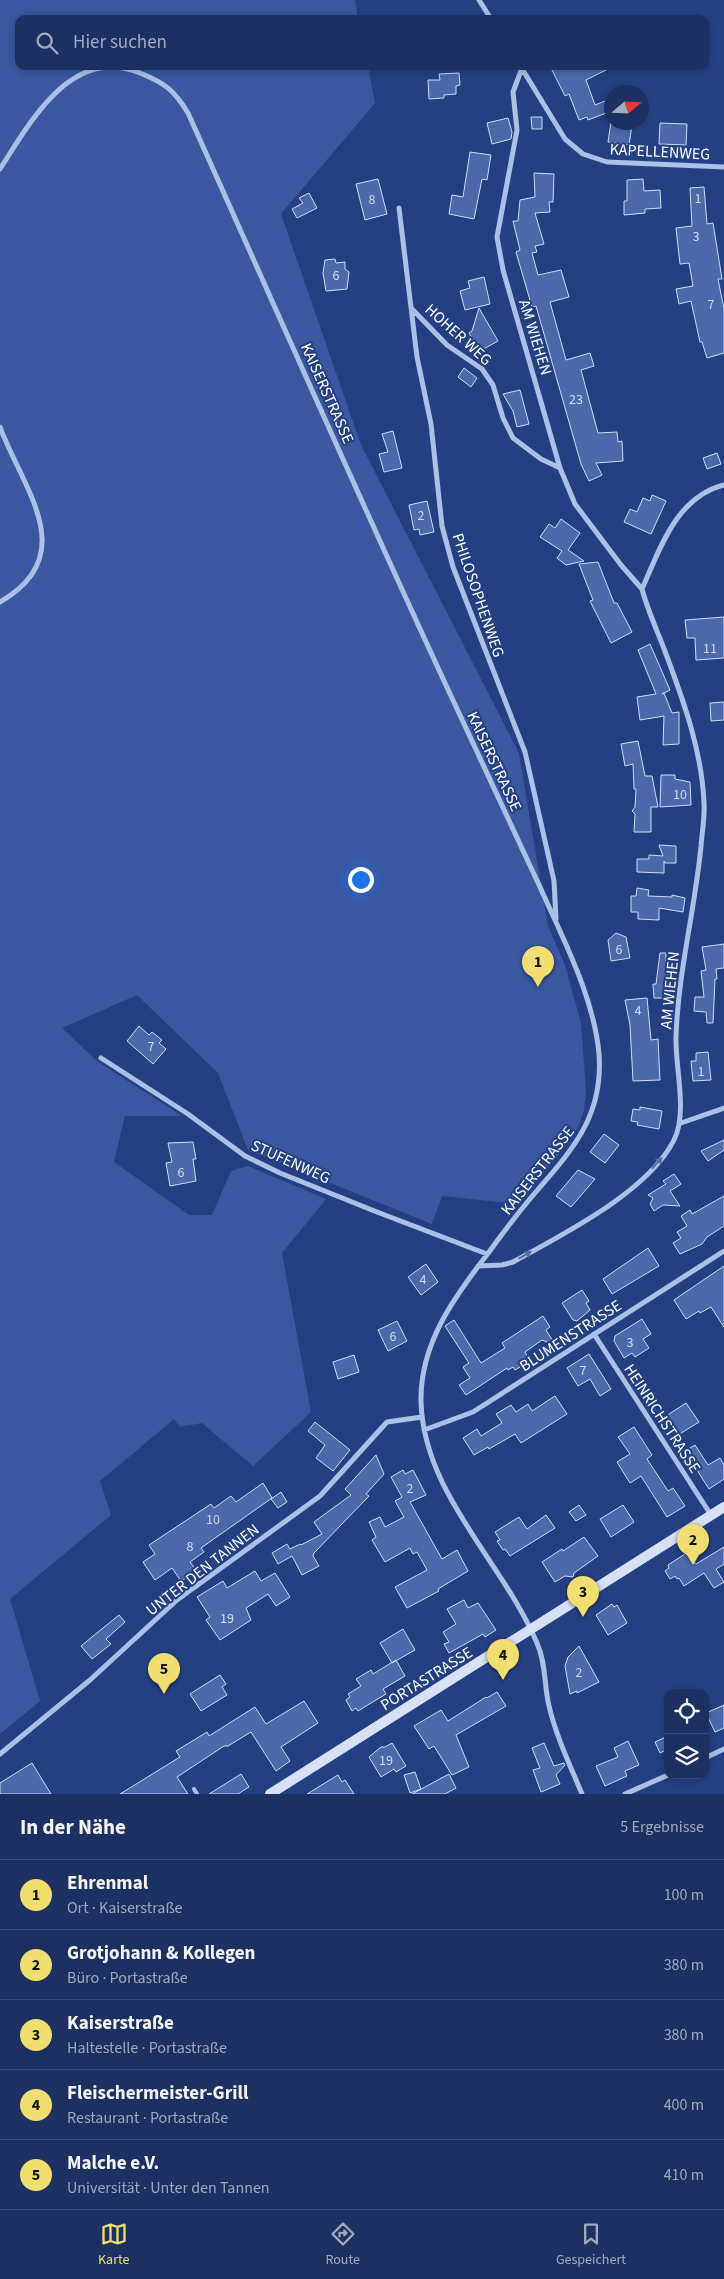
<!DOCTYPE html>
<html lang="de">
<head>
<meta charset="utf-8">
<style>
	:root { --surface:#1c3062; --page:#293c6b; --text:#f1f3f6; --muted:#a0a9be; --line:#3a4b77; --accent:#f1de70 }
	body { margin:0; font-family:"Source Sans 3",sans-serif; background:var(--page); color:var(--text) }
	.controls { position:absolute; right:15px; bottom:15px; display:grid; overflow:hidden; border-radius:10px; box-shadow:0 2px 8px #0003 }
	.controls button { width:45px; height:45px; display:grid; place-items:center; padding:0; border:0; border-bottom:1px solid var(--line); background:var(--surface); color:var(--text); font:25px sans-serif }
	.compass { position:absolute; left:604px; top:85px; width:45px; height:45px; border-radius:50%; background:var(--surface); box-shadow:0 2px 8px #0003; rotate:71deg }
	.you { position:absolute; left:360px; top:879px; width:18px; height:18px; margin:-12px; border:4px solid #fff; border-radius:50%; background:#1a73e8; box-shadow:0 0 0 8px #1a73e833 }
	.badge { display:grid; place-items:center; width:32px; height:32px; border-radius:50%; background:var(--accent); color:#111; font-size:16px; font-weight:700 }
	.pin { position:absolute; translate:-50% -41px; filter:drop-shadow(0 1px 2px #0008) }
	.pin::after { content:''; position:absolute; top:26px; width:18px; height:15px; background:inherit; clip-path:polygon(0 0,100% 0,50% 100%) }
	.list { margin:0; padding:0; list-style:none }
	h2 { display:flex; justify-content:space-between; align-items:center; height:65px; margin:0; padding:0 20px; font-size:21px }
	h2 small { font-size:16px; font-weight:400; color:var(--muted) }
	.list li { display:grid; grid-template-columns:32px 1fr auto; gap:15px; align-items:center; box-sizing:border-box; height:70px; padding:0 20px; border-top:1px solid var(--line) }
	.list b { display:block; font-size:19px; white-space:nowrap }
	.list p { margin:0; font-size:16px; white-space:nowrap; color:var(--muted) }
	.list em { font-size:16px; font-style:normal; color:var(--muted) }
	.icon { flex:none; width:28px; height:28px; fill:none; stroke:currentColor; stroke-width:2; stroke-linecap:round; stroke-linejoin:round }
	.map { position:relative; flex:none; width:724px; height:1794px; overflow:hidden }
	.search { position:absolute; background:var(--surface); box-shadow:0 2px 8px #0003; left:15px; right:15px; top:15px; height:55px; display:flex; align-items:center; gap:12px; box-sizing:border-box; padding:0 18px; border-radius:10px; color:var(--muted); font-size:19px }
	.sheet { height:415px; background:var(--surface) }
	nav { display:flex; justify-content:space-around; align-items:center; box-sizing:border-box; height:70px; border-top:1px solid var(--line); background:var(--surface); font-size:14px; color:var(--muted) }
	nav a { display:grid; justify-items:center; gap:2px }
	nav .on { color:var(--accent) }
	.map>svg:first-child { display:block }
	.green { fill:#3958a0 }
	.building { fill:#4d69ab; stroke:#d0dcf6 }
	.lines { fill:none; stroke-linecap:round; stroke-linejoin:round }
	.lane { stroke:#acbfe7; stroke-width:4 }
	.street { stroke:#acbfe7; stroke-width:5 }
	.secondary { stroke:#d6e0f6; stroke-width:10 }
	.oneway { fill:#546ca5 }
	.labels { text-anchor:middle; stroke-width:4; stroke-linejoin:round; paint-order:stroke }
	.number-label { font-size:14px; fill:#d2daea }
	.street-label { font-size:16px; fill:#fff; stroke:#254082 }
</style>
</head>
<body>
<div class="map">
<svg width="724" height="1794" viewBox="0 0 724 1794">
	<rect width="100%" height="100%" fill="#254082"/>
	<!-- green -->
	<path class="green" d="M0,0H355L358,19H19V66H368L375,103L281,214L361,445L519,753L548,926L565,965L581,1023L586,1091L584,1110L578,1127L569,1141L518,1204L442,1196L432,1224L248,1150L218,1073L137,995L62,1028L98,1062L182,1116H125L114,1162L189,1215H212L231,1171L248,1166L326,1199L282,1253L311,1412L253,1466L202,1423L180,1427L174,1419L100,1481L111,1515L10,1599L40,1701L0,1734Z"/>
	<!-- building -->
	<path class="building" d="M550,66H614L586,80L595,105L605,101L609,112L588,120L587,117L579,120L569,94L565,96Z
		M459,73L460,85L456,86V94L444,95V98L429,99L428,80H440L439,74Z
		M531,117H542V129H532Z
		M508,118L512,132L511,139L492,144L487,123Z
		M611,122L632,125L629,145L608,142Z
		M660,123L687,124L686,145L659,144Z
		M470,152L491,155L487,180L482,179L474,219L449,214L452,195L463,197Z
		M534,173L554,174L553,202H549L550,212L535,213L544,244L535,246L537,252L532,253L538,275L561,270L569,297L550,302L566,360L590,353L594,366L581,370L598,433L617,432L618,442L622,441L623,461L596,463L602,475L589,481L581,464L536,306L532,307L516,252L520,250L513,221H518L520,200L535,197Z
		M378,179L387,214L365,220L356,184Z
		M643,179L644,191L660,190L661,208L645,209V213L624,215V201H627V180Z
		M704,187L707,224L713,223L722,279H718L724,309V353L707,358L702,342H700L691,301L679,304L676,289L693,286L689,263L680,264L676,228L692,226L690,188Z
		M309,193L317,208L297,218L292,209L303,203L299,198Z
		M335,259L336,263L345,262V269L349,272L347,289L326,291L323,273L325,260Z
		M484,277L490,304L465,310L460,291L470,288L468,281Z
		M479,308L498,341L480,351L469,333L472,331Z
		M464,368L477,378L471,387L458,377Z
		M520,390L529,424L517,427L513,411L503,394Z
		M393,431L402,468L384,472L379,454L388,452L382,434Z
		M717,453L721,464L707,469L703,458Z
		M652,495L666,501L651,534L624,522L630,509L637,512L643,498L650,501Z
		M427,501L434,532L420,535L419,529L414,530L409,505Z
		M561,519L580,533L568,550L584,561L566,565L557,558L562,551L540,537L549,524L555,528Z
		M598,562L614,603H617L632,632L611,643L590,601L593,600L579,564Z
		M724,617V658L696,660L695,638H687L685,620Z
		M650,644L670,690L662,694L664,693L672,713L679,712V744L663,745L664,716L640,720L637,697L656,694L638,650Z
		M724,702V720L711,721L710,703Z
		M638,741L645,776H652L658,807H651V832H634L635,814L632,811L635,807L636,789H634L633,764L625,766L621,744Z
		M661,775H675V779L690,782L691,805L660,807Z
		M659,845L676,846V863H665L664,861V873L637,872V859H649V855L663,856Z
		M637,888L649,890L648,896L672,897V895L685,898L683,912L659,908V920L638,919V912H631V896H636Z
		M616,933L626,937L630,958L611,961L608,940Z
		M724,944V968L716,969L717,979H715L713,1023H707L706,1012L694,1011L695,997H704L701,971L706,970L702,947Z
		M660,953H666V963H673L671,978L666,977L667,998H654L653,984H656Z
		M647,998L651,1040L658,1039L660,1080L633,1081L630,1025L625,1000Z
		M139,1026L149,1035L152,1032L162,1040L159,1043L166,1049L153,1064L127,1041Z
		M708,1052L711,1080L693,1081L691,1061H696V1053Z
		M640,1107L662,1111L659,1129L637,1125L638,1122L631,1121L633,1109L640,1110Z
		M604,1134L619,1145L605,1163L590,1152Z
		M724,1140V1150L708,1161L701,1151Z
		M193,1142L196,1159H193L196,1181L170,1186L166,1163L172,1162L168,1143Z
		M578,1170L595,1179L571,1207L556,1196Z
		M674,1174L681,1184L670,1191L680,1206L663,1205L654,1211L650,1204L653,1198L648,1195L666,1184L663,1181Z
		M724,1196V1226L707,1237L702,1244L680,1254L673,1243L681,1238L677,1232L687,1226L681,1216L690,1210L692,1214Z
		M648,1248L659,1266L612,1294L603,1279Z
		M426,1264L438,1282L421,1295L408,1277Z
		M724,1266V1327L711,1307L700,1313L699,1311L686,1319L674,1300Z
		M582,1290L589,1301L586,1303L590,1310L577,1321L573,1320L562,1303Z
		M543,1316L550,1327L546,1330L556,1346L542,1340L525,1352L528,1358L521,1362L523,1365L515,1370L513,1367L508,1370L507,1368L466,1395L459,1385L470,1378L463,1367L469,1363L445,1326L454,1320L481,1363L505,1348L502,1343Z
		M642,1319L651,1334L643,1339L649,1348L635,1357L632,1353L624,1358L614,1341L615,1336Z
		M397,1321L407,1341L388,1351L378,1330Z
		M589,1354L611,1389L600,1396L590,1379L578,1386L567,1368Z
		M354,1355L359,1372L338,1379L333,1362Z
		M555,1396L567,1414L521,1443L515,1434L489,1449L488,1447L474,1455L463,1438L477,1429L481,1436L502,1423L496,1414L511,1405L516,1412L528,1404L532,1411Z
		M686,1403L699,1422L678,1435L666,1416Z
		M315,1422L350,1450L333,1471L316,1458L325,1445L308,1431Z
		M634,1427L652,1455L647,1459L668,1491L673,1488L685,1506L667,1517L641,1476L630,1483L617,1462L630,1454L618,1437Z
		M695,1445L708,1465L720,1458L724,1465V1479L709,1489L685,1451Z
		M376,1455L384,1474L366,1494L369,1496L314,1553L313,1556L319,1566L302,1575L292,1556L278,1564L272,1553L287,1544L290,1549L300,1544L301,1545L322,1534L314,1522L351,1495L345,1489Z
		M403,1470L405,1474L413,1470L426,1495L410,1502L442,1559L457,1550L468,1571L438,1589L439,1591L407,1608L395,1587L427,1570L417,1552L413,1554L410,1548L385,1562L372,1540L376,1537L369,1522L380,1517L385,1527L404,1517L395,1501L402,1497L391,1477Z
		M263,1483L272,1498L201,1548L204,1552L190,1562L197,1571L181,1581L172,1568L155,1580L143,1562L155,1554L149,1545L211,1504L214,1508L231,1496L236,1502Z
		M281,1492L287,1502L278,1508L271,1499Z
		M579,1505L586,1515L576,1521L569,1512Z
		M623,1505L634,1522L611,1537L600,1519Z
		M546,1515L555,1528L510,1556L505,1549L503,1550L497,1541L500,1540L495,1532L519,1517L527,1529Z
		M584,1537L598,1556L574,1573L573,1577L565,1576L555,1582L542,1562L562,1549L563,1551Z
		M724,1547V1564L716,1569L724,1582L714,1588L704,1573L684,1586L679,1578L677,1579L675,1576L670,1579L665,1571L669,1568L668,1565L688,1552L696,1564Z
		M255,1571L261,1581L275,1573L290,1597L276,1606L268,1594L246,1608L251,1620L220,1640L206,1620L210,1617L197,1597L223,1581L227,1588Z
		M464,1600L468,1608L478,1603L496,1630L485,1637L483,1634L449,1653L444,1644L449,1642L443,1632L456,1624L447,1609Z
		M612,1604L614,1607L617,1605L627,1623L608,1635L596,1615Z
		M119,1615L125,1622L106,1639L111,1644L92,1659L81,1646Z
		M403,1629L415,1650L392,1663L380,1643Z
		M579,1646L599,1682L577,1693V1691L570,1694L565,1666L568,1657Z
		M396,1660L405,1676L383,1689L386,1694L358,1711L356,1708L352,1711L346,1700L350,1697L348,1694L361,1686L356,1679L371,1670L373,1674Z
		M220,1675L226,1684L222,1687L227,1695L201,1711L190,1694Z
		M497,1692L506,1706L456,1735L469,1767L452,1775L434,1746L429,1749L414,1726L441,1710L448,1721L486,1697L487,1698Z
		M304,1701L318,1723L281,1747L290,1761L276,1771L251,1732L228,1746H224L177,1777L188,1794H120L180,1757L176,1751L207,1732L209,1736L255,1707L266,1724Z
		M724,1705V1728L715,1732L706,1713Z
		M668,1736V1749L660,1753L655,1742Z
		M628,1741L639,1765L625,1771L627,1776L605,1786L596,1766L618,1757L614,1748Z
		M392,1743L406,1766L396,1772L394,1769L381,1777L369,1757L381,1747H385Z
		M544,1743L554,1766L564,1763L565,1765L556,1775L560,1784L541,1792L533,1770L540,1768L532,1748Z
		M32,1763L51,1794H0V1783Z
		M415,1772L421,1789L410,1793L404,1775Z
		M241,1774L249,1787L238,1794H209Z
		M449,1774L456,1788L445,1794H412Z
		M338,1775L342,1782L345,1780L354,1794H307Z"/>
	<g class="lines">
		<!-- lane -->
		<path class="lane" d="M194,1789L197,1794"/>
		<!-- street -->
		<path class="street" d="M479,0L491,19
			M521,67L565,139L583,154L607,162L724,167
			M522,68L513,92L517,130L497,237L503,270L560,468L575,504L621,565L642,589
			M0,169C31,121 72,45 140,73C165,83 174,90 188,113C280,318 370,523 465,726C490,780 515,834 540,887C563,939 594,997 599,1054C604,1120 568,1154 529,1200C515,1217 502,1234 489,1252C455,1296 420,1343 421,1401C423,1493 503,1562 537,1643C546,1663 544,1685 549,1706C556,1736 570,1765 582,1794
			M399,208L417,357L431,424L442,526L453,567L525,752L554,881L556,919
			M412,309L447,345L482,369L493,385L503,418L513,438L541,459L560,468
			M0,427C23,489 82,555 0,602
			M101,1058L188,1114L245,1156L280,1173L377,1212L487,1254
			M681,1123L724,1108
			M478,1266L502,1265L513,1262C563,1234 648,1192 674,1140C688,1112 675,1068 676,1037C678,972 695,910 701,846C702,832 705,817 704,803C702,752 684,702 666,654C658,632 648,612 642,589C660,549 676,497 724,485
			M594,1334L711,1515
			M424,1430L473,1412L724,1251
			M0,1754L90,1680L177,1600L320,1496L387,1422L422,1417
			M705,1758L724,1749
			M625,1794L668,1775"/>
		<!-- secondary -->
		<path class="secondary" d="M270,1794L724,1507"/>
	</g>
	<!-- one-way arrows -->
	<defs><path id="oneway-solid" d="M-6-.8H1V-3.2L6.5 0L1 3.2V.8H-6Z" transform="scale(1.25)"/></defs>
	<g class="oneway">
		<use href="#oneway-solid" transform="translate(657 1163) rotate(-47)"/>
		<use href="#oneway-solid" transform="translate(525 1255) rotate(-30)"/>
	</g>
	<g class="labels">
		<!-- number labels -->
		<g class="number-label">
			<text x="698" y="203">1</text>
			<text x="372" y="204">8</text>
			<text x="696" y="241">3</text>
			<text x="336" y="280">6</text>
			<text x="711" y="309">7</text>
			<text x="576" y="404">23</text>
			<text x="421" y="520">2</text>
			<text x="710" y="653">11</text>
			<text x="680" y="799">10</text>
			<text x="619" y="954">6</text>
			<text x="638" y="1015">4</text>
			<text x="151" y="1051">7</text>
			<text x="701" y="1076">1</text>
			<text x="181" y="1177">6</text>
			<text x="423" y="1284">4</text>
			<text x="393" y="1341">6</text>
			<text x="630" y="1347">3</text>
			<text x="583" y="1375">7</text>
			<text x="410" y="1493">2</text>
			<text x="213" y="1524">10</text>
			<text x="190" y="1551">8</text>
			<text x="227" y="1623">19</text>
			<text x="579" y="1677">2</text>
			<text x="386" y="1765">19</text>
		</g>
		<!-- street labels -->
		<g class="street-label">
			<text transform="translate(660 151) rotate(3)" y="6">KAPELLENWEG</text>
			<text transform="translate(459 334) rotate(42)" y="6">HOHER WEG</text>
			<text transform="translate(536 337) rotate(73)" y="6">AM WIEHEN</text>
			<text transform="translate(328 393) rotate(66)" y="6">KAISERSTRASSE</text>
			<text transform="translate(479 595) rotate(71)" y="6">PHILOSOPHENWEG</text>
			<text transform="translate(495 761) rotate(65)" y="6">KAISERSTRASSE</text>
			<text transform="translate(669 990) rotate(-84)" y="6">AM WIEHEN</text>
			<text transform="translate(291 1161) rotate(24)" y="6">STUFENWEG</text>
			<text transform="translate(537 1170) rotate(-52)" y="6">KAISERSTRASSE</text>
			<text transform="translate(570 1335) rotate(-33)" y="6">BLUMENSTRASSE</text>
			<text transform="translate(663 1418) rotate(57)" y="6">HEINRICHSTRASSE</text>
			<text transform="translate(202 1569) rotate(-38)" y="6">UNTER DEN TANNEN</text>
			<text transform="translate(426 1678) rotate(-32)" y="6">PORTASTRASSE</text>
		</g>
	</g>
</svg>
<div class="controls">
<button><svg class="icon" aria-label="locate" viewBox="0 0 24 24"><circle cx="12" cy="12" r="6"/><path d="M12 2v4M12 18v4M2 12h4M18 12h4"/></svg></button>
<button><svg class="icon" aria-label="layers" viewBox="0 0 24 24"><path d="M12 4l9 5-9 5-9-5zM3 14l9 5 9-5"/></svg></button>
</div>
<svg class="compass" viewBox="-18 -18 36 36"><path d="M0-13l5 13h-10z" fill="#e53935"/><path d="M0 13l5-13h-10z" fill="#a0a9be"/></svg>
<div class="you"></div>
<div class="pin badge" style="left:538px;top:987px">1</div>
<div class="pin badge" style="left:693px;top:1565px">2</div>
<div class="pin badge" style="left:583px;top:1617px">3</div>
<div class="pin badge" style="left:503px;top:1680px">4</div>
<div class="pin badge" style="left:164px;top:1694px">5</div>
<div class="search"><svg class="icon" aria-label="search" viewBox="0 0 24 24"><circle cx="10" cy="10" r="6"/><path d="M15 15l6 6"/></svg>Hier suchen</div>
</div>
<section class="sheet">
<h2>In der Nähe<small>5 Ergebnisse</small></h2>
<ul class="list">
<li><span class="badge">1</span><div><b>Ehrenmal</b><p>Ort · Kaiserstraße</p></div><em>100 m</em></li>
<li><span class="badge">2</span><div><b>Grotjohann &amp; Kollegen</b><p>Büro · Portastraße</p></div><em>380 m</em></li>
<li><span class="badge">3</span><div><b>Kaiserstraße</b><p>Haltestelle · Portastraße</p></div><em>380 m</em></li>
<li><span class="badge">4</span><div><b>Fleischermeister-Grill</b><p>Restaurant · Portastraße</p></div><em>400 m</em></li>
<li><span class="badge">5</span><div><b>Malche e.V.</b><p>Universität · Unter den Tannen</p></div><em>410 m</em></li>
</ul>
</section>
<nav>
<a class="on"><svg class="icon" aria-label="map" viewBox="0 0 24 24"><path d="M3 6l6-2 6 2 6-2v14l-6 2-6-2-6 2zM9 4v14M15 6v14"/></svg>Karte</a>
<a><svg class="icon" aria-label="directions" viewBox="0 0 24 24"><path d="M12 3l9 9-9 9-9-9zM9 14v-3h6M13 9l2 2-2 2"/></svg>Route</a>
<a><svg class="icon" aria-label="saved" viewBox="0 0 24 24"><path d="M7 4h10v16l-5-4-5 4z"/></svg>Gespeichert</a>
</nav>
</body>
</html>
